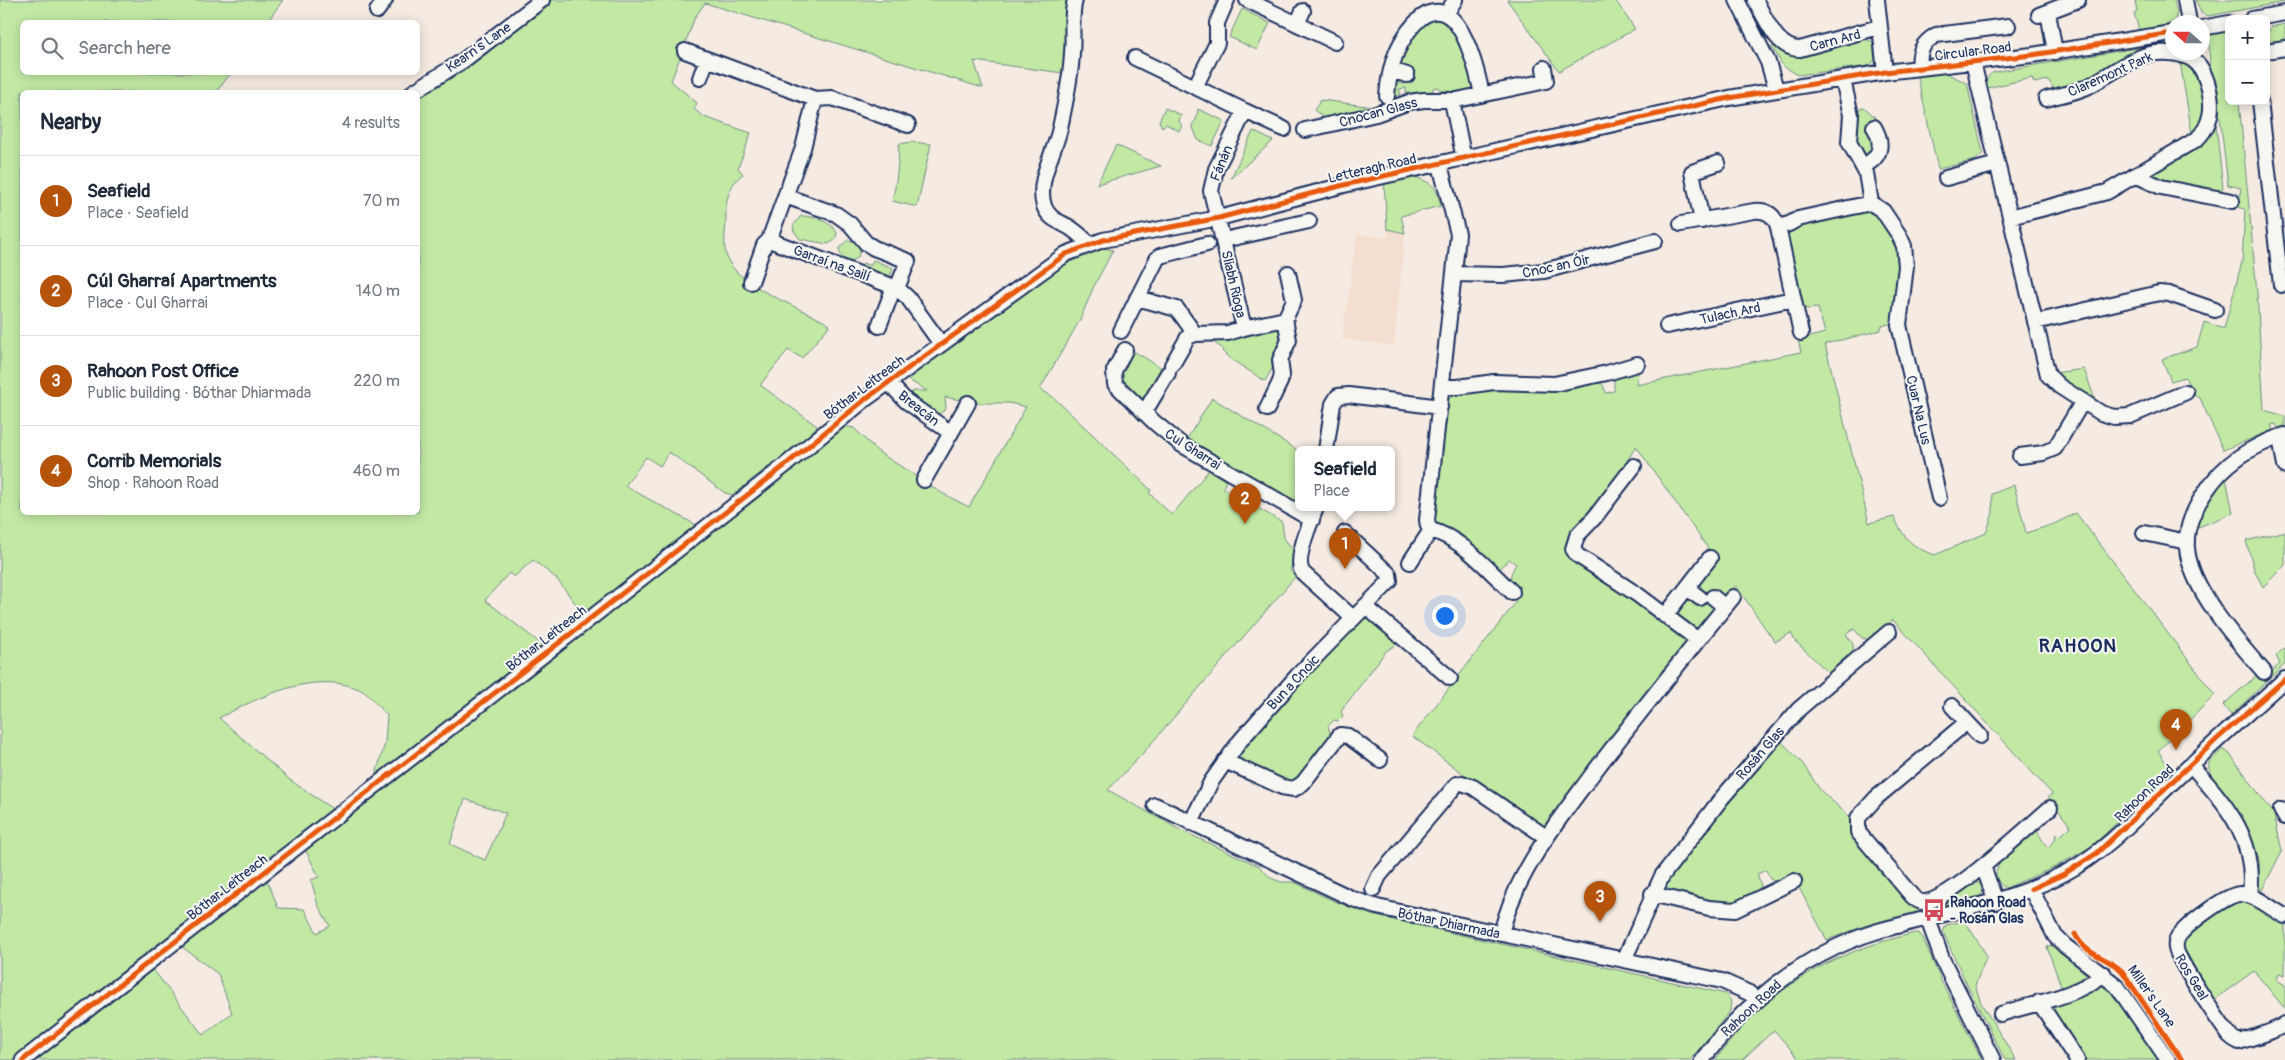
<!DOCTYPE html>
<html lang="en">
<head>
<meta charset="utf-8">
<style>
	:root { --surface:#fff; --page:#f6f6f7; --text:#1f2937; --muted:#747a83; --line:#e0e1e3; --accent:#b45309 }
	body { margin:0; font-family:Pangolin,sans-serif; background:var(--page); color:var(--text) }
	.controls { position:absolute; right:15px; top:15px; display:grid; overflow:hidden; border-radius:8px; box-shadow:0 2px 12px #0003 }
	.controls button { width:45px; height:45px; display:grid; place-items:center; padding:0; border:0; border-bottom:1px solid var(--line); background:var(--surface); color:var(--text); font:25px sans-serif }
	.compass { position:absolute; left:2165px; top:15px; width:45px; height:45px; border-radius:50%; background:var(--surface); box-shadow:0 2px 12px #0003; rotate:291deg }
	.you { position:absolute; left:1444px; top:615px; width:18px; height:18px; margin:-12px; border:4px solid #fff; border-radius:50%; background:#1a73e8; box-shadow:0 0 0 8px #1a73e833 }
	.badge { display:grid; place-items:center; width:32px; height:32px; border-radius:50%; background:var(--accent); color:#fff; font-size:16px; font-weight:700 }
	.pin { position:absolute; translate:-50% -41px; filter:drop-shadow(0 1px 2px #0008) }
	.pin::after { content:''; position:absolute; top:26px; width:18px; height:15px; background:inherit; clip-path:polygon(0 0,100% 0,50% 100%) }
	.popup { position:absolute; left:1295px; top:446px; width:100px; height:65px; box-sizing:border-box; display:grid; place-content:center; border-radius:8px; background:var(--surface); filter:drop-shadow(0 1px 4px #0005); font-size:16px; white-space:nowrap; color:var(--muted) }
	.popup b { font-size:19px; color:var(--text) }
	.popup::after { content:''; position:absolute; left:50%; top:100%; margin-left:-10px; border:10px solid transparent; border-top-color:var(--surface) }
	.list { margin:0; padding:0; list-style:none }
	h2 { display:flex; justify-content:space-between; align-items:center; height:65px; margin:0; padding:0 20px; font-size:21px }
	h2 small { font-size:16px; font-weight:400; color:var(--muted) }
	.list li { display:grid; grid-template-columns:32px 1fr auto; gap:15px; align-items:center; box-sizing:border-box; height:90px; padding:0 20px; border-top:1px solid var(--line) }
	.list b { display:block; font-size:19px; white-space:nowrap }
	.list p { margin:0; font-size:16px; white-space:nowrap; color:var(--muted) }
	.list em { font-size:16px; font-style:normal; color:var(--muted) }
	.icon { flex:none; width:28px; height:28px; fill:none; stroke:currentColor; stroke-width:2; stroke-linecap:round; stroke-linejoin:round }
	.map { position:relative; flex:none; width:2285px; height:1060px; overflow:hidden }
	.search { position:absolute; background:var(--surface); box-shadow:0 2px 12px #0003; left:20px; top:20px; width:400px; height:55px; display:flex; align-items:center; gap:12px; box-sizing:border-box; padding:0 18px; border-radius:8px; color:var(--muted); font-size:19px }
	.panel { position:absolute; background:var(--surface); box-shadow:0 2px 12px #0003; left:20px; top:90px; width:400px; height:425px; border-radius:8px }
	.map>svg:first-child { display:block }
	.built { fill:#f4decf }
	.green { fill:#c2e9a4; stroke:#6e8c81; fill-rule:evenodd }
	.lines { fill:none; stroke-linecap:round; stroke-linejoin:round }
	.minor-casing { stroke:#1b2f5e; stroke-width:18 }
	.minor { stroke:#f6f6f2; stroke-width:14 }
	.cycleway-casing { stroke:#f6f6f2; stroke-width:8 }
	.cycleway { stroke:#e8590c; stroke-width:5 }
	.labels { text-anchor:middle; stroke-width:4; stroke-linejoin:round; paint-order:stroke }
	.street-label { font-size:14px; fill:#1b2f5e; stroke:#f6f6f2 }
	.poi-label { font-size:14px; font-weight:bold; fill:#1b2f5e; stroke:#f6f6f2; text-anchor:start }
	.district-label { font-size:19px; font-weight:bold; letter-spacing:1px; fill:#1b2f5e; stroke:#f6f6f2 }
</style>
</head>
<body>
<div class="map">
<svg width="2285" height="1060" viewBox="0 0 2285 1060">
	<rect width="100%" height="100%" fill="#f5ebe2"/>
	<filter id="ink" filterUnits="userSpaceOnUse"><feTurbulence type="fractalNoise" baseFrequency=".02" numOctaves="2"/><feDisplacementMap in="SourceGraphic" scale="10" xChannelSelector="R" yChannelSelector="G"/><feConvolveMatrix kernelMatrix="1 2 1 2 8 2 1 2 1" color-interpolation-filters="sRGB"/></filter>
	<g filter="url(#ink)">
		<!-- built -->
		<path class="built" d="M1387,229L1405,233L1394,346L1342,339L1357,234L1388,238Z"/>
		<!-- green -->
		<path class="green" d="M0,0H283L267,22H22V72L231,73L216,92H22V512H418V95L550,0H1070L1065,15L1066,45L1063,73L974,61L983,88L705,3L695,17L671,81L697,103L694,109L704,117L751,133L738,168L743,174C729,184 725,202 726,218C726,232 722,247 728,260C740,287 805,309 830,325L802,358L788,350L760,385L817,426C807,438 783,467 768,467L733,495L725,493L669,452L660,466L646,457L625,486L698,526L585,616L556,578L533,560L514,577L509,573L485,600L545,647L375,778L385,743L387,715C379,708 369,693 359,689C313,670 259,697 219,718L290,780L334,810L16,1060H0Z
			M1507,0H1615L1635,29L1559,71Z
			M2138,0H2174L2177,12L2175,20L2167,25L2139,30L2134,13L2137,11L2135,1Z
			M2196,0H2285V2L2208,16L2201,13Z
			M1242,9L1270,23L1257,50L1229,37Z
			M1435,15C1462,27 1468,59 1475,85L1467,91L1448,93L1447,90L1440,91L1439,87L1433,88V91L1406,93V88L1399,89L1401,94L1394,97L1395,78L1399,77L1398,83L1405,84L1410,69L1403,65L1400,58L1413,33Z
			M2285,24V42L2270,44L2268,34L2270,27Z
			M2229,32V101H2239L2257,292L2264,410L2285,416V426L2278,428L2276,424L2271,425L2273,430L2223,450L2200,398L2194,395L2185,377L2171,381L2162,359L2197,347L2204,322L2224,329L2242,262L2245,209L2238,207L2241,188L2228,185L2218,101L2210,73L2209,35Z
			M1862,38L1873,42L1875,60L1869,66L1798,75L1783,66L1772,47L1777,44L1783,51L1788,54Z
			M2172,42V49L2085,83L2055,90L2048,80L2034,83L2032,78L1987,88C1985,81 1987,75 1994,72Z
			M2180,62C2206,72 2213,117 2192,134Z
			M1947,71L1950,75L1967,83L1983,153L1976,160L1938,169L1917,74Z
			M1321,100L1374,107L1324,118L1314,110Z
			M1864,107L1877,119L1868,127L1873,140L1871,157H1864L1856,142V110Z
			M2214,107L2223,188L2217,192L2155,180L2154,172L2190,148Z
			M1165,108L1181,115L1179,121L1182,126L1179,131L1166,124L1162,127L1159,121Z
			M1198,109L1224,121L1212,146L1198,140L1192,125L1196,120Z
			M1253,131L1273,141L1231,178Z
			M912,142L931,144L917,207L892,201C897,182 898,164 899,144Z
			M1116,145L1161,166L1097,184Z
			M1416,177C1435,185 1436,186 1441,206L1401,216L1405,233L1387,229L1384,182Z
			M1862,211L1878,215L1890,231L1898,250L1901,261L1893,323L1881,326V330L1825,344L1869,523L1894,517C1905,540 1912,547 1935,555L1986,533L1993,513L1992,494L2014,485L2026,533L2054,524L2076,513L2215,695L2158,751L2172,771L2092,846L2055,867L2006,888C1997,884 1993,873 1999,865L1997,861L2036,829L2044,843L2048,847L2055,840L2056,833L2059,836L2071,827L2048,797L2052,794L1893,620L1870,640L1862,638L1854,629L1846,634L1853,644V650L1829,673L1795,641L1791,633L1775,642L1736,586L1716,606V611L1699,630L1697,631L1676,616V612L1685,599L1693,600L1702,591L1699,581L1716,560L1636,446L1617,478L1569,540L1630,595L1684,636L1687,643L1547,826H1541L1472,780L1412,736L1516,602L1513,599L1517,592C1508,581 1509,576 1516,564L1509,559L1500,569L1491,567L1448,528L1438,524L1434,519L1449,398C1465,383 1571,383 1598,381L1603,385L1606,393L1614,391V378L1639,368L1636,385L1801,352L1798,340L1825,333L1818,308L1807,309L1802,307L1785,239L1794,227L1802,222Z
			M801,216C813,216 831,221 837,233L835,240L828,244L800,239L794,231L793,226Z
			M848,240L853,241L861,247L858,257L851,262C843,259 840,256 839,248Z
			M1098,247L1113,250L1094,286L1080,320L1040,389L1053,397L1151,490L1149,493L1172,515L1209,470L1226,481L1223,488L1282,522L1284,538L1295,553L1290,571L1296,576L1143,753L1108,790L1182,831L1259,866L1271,878L1281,882H1294L1334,901L1371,915L1726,994L1731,1001L1730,1011L1690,1060H33L152,968L203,1035L232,1013L218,974L181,946L266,877L278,908L304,909L317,933L330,926L318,905L311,880L319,877L304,847L838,425L854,428L877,451L940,492L969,507L1026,407L1009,403H975L945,397L946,409L936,416L932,414L931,408L923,403L917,404L907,395L914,391H927L907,379L940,351L1052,269ZM465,799L506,813L485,860L450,844Z
			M873,260L893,268L889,279L861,269L863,263L870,266Z
			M1273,328L1279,330L1281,339L1272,358L1273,367L1265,381L1229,358L1222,351L1223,349L1212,341L1241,338Z
			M1130,349L1165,370L1143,402H1140L1119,381V368Z
			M2084,369L2097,405L2057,379L2054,373Z
			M1212,398L1299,451V505L1187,439Z
			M2226,478L2233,513L2196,528L2203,507Z
			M2285,531V565L2263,587L2255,572L2246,541Z
			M1366,616L1374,620L1399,643L1386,651L1344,707L1341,712L1343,716L1338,721L1334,720L1328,726L1332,738L1297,782L1289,783L1240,762L1237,758L1238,754L1302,678L1360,617Z
			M2285,647V664L2231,715L2223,705L2257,675L2264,678L2280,664L2276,656Z
			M1779,739L1803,764L1820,790L1850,817V829L1910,902L1971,881L1981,884L1983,890L1981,896L1867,925L1827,940L1792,875L1776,882L1770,879L1766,870L1757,874L1761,886C1757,896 1739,904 1728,905C1717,906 1681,895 1669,893L1666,885L1668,880L1699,835Z
			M2223,749L2229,753L2274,814L2282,851L2261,892C2257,881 2260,872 2259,861C2259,851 2237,812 2231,802C2223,791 2206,775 2209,762Z
			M2238,901L2248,903L2285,922V975L2279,973L2277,980L2285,985V1009L2254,971L2211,1002L2181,949L2184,939L2230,902Z
			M1965,921L1987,956L1975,985L1981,1003L2016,1060H2005L1968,987L1943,932L1946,925Z
			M1915,933H1919L1923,938L1941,981L1982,1060H1800L1774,1030L1742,1060H1715C1771,987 1826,954 1915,933Z
			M2051,945L2083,971L2086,975L2084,979L2062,989L2047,947Z
			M2099,986H2108L2113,990L2162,1060H2083L2053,1014L2054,1007Z"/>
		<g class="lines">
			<defs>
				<path id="minor" d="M1075,0C1070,18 1074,35 1072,53C1071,78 1065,104 1060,128C1055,152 1036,181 1044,206C1049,219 1058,221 1069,227C1077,232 1083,238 1090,244
					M1247,0L1335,42
					M1737,0L1768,62L1776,89
					M1755,0C1766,18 1776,49 1800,49L1879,27
					M1877,0L1885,72
					M2185,0L2189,22
					M377,11L385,0
					M2048,12L2055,52
					M1446,14L1455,0
					M2039,15L2078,0
					M2252,19L2285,13
					M1297,24L1303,11
					M2202,28L2229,23
					M685,51L815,99L832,98L908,125
					M2266,51L2285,48
					M1135,58L1195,87
					M1973,62L2048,375L2059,386L2101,413L2114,417L2130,416L2186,392
					M1920,68C1918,52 1922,43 1936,35L2008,26
					M1391,70L1407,75
					M700,78L707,59
					M1843,80L1851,115L1849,142L1866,173L1871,203
					M413,92L464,60L542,0
					M1387,96C1388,83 1390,71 1394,59C1400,40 1424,0 1447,15C1466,26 1478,74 1482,95
					M1452,101L1464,159
					M2260,101L2281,285
					M1245,111L1284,129
					M1305,130L1376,114L1409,102L1424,100H1457L1546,81L1544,68
					M1863,166C1881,158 1884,144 1874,127
					M2135,175L2161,187L2232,201
					M1946,178L1997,164
					M785,196L836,214L850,224L866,243L874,248L908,261L897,288
					M2010,217L2107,192L2197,139C2213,123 2214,104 2207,82C2204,74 2201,65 2193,60C2183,53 2167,52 2156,53C2134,55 2107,77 2087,87C2074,93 2059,95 2046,99
					M1702,221L1692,172L1718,163
					M1681,224L1754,211C1766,210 1774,214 1778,227L1801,333
					M1778,227L1789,224L1798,219L1871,203L1883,211L1899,235L1904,246L1906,266L1899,325L1939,498
					M769,240L897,288L908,298L941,344
					M1224,240L1309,221
					M1454,274L1503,275L1544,271L1655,241
					M751,282L764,245L769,240L803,148L815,99
					M1137,298L1177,309L1195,334L1228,333L1244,328L1211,191L1216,169L1245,111L1195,87L1217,43V23L1227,0
					M1285,319L1294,300L1288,273
					M2035,322L2159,293L2169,294L2215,310
					M879,326L894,287
					M1667,326L1793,299
					M1244,328L1285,319L1289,340L1280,360L1282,375L1280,382L1267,409
					M1121,331L1157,259L1160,256L1207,244
					M1125,350L1114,371L1115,384L1154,422L1182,445L1312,520
					M1172,365L1188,337L1195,334
					M888,382L906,401L951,433
					M1442,387H1458L1494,382L1554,384L1607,373L1637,364
					M1144,413L1168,373
					M2280,437L2285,466
					M1326,450L1333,404L1338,396L1349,395L1440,407
					M2020,456L2043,453L2055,448L2083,401
					M1634,466L1595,517L1577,536L1573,549L1577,555L1638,595L1698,640
					M924,480L968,403
					M1316,508C1311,522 1293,560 1303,573L1353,618
					M1431,530C1463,539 1488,570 1512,592
					M2144,533L2187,542
					M1410,562L1431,530L1428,526L1427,520L1457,245L1458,234L1440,165
					M1687,588L1700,598
					M1713,597L1725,607
					M1365,606L1450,678
					M1665,616L1710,558
					M2264,672C2238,642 2190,589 2187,548C2185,528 2195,507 2206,491C2225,462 2253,445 2285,435
					M1952,706L1980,736
					M1967,722L1876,798L1858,818V832L1912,896C1916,900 1920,903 1926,902C1953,897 2026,829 2050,808
					M1225,761L1282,787L1294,789L1303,783L1340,735L1348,736L1380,760
					M2191,765C2226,805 2257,838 2250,895
					M1155,805L1353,899L1377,907L1722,981L1749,993L1756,999
					M2281,810L2285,817
					M1191,823L1211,782L1240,741L1297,676L1390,581L1389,574L1345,533
					M1983,866L1996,902
					M1373,889L1379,876L1457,784L1462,783L1473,787L1546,837
					M2031,889L2055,936L2065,946L2117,986L2168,1060
					M1652,894L1709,908L1735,910L1794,881
					M2285,916C2271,909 2257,895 2241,894C2228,893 2190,923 2181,933C2177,937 2175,942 2176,948C2176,958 2221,1025 2230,1036C2233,1039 2235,1040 2239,1042C2255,1036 2271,1034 2285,1024
					M1928,919L1942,959L1993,1060
					M1501,934C1515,874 1555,825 1591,776C1637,715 1685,656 1733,597
					M1624,960L1662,876L1721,799L1799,709L1889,632
					M2039,1002L2077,1060
					M2001,1014C2035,1003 2075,997 2104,974
					M23,1060L582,625L783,467L863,401L1066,254L1103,240L1219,218L1344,185L1729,98L1885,72L2032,55L2172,33
					M1702,1060C1748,1000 1805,953 1878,931C1941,913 2006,904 2065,873C2107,851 2140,813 2174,781C2210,746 2248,713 2285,679"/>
			</defs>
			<!-- minor casing -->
			<use href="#minor" class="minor-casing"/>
			<!-- minor -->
			<use href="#minor" class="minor"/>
			<defs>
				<path id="cycleway" d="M2031,889L2064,874L2097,853L2216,740L2285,679
					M2075,934C2087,957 2105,955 2122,971L2182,1060
					M23,1060L582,625L783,467L863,401L1066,254L1103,240L1219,218L1344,185L1729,98L1885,72L2032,55L2172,33"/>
			</defs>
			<!-- cycleway casing -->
			<use href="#cycleway" class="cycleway-casing"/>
			<!-- cycleway -->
			<use href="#cycleway" class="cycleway"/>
		</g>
	</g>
	<!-- icons -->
	<defs>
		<symbol id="bus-bare" viewBox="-9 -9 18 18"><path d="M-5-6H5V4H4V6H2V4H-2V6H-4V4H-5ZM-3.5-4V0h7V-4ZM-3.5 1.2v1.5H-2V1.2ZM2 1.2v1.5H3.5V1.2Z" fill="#d1495b" stroke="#f6f6f2" stroke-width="2.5" paint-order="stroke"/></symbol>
	</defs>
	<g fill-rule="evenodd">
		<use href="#bus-bare" x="1918" y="894" width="32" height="32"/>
	</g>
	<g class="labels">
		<!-- street labels -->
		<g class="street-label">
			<text transform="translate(1835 40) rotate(-15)" y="5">Carn Ard</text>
			<text transform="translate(478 47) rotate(-35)" y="5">Kearn's Lane</text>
			<text transform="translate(1973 51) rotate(-7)" y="5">Circular Road</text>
			<text transform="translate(2110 74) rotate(-24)" y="5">Claremont Park</text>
			<text transform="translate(1378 112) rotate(-15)" y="5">Cnocan Glass</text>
			<text transform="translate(1221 163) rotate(-68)" y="5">Fánán</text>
			<text transform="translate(1372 168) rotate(-13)" y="5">Letteragh Road</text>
			<text transform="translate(832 263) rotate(20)" y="5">Garraí na Sailí</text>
			<text transform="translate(1556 266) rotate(-12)" y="5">Cnoc an Óir</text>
			<text transform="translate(1234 284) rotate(77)" y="5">Sliabh Rioga</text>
			<text transform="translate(1730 313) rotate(-12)" y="5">Tulach Ard</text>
			<text transform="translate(864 387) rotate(-37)" y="5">Bóthar Leitreach</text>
			<text transform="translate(919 408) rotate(38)" y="5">Breacán</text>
			<text transform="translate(1919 410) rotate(77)" y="5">Cuar Na Lus</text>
			<text transform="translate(1193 449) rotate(33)" y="5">Cul Gharrai</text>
			<text transform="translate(546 638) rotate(-38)" y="5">Bóthar Leitreach</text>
			<text transform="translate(1293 682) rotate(-47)" y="5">Bun a Cnoic</text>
			<text transform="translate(1760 753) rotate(-49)" y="5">Rosán Glas</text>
			<text transform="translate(2144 793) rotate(-44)" y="5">Rahoon Road</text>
			<text transform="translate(227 887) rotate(-38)" y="5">Bóthar Leitreach</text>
			<text transform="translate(1449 923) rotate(12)" y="5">Bóthar Dhiarmada</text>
			<text transform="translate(2192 977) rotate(59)" y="5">Ros Geal</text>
			<text transform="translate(2152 996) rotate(55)" y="5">Miller's Lane</text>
			<text transform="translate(1751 1008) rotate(-43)" y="5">Rahoon Road</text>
		</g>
		<!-- poi labels -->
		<g class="poi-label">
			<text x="1950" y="907">Rahoon Road<tspan x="1950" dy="16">- Rosán Glas</tspan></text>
		</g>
		<!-- district labels -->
		<g class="district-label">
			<text x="2078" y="652">RAHOON</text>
		</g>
	</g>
</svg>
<div class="controls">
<button>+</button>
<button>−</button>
</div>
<svg class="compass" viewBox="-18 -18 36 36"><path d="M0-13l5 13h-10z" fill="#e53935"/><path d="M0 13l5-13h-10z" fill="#747a83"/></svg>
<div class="you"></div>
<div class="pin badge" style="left:1345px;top:569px">1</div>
<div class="popup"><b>Seafield</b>Place</div>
<div class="pin badge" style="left:1245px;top:524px">2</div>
<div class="pin badge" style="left:1600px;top:922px">3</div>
<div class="pin badge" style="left:2176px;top:750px">4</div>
<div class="search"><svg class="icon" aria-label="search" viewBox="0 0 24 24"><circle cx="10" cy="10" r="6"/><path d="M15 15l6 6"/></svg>Search here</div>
<section class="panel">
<h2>Nearby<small>4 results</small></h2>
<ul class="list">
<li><span class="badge">1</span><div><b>Seafield</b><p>Place · Seafield</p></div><em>70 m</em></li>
<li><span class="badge">2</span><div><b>Cúl Gharraí Apartments</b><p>Place · Cul Gharrai</p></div><em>140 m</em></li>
<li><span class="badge">3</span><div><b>Rahoon Post Office</b><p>Public building · Bóthar Dhiarmada</p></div><em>220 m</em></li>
<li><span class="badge">4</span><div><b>Corrib Memorials</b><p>Shop · Rahoon Road</p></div><em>460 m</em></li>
</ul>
</section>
</div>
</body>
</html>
